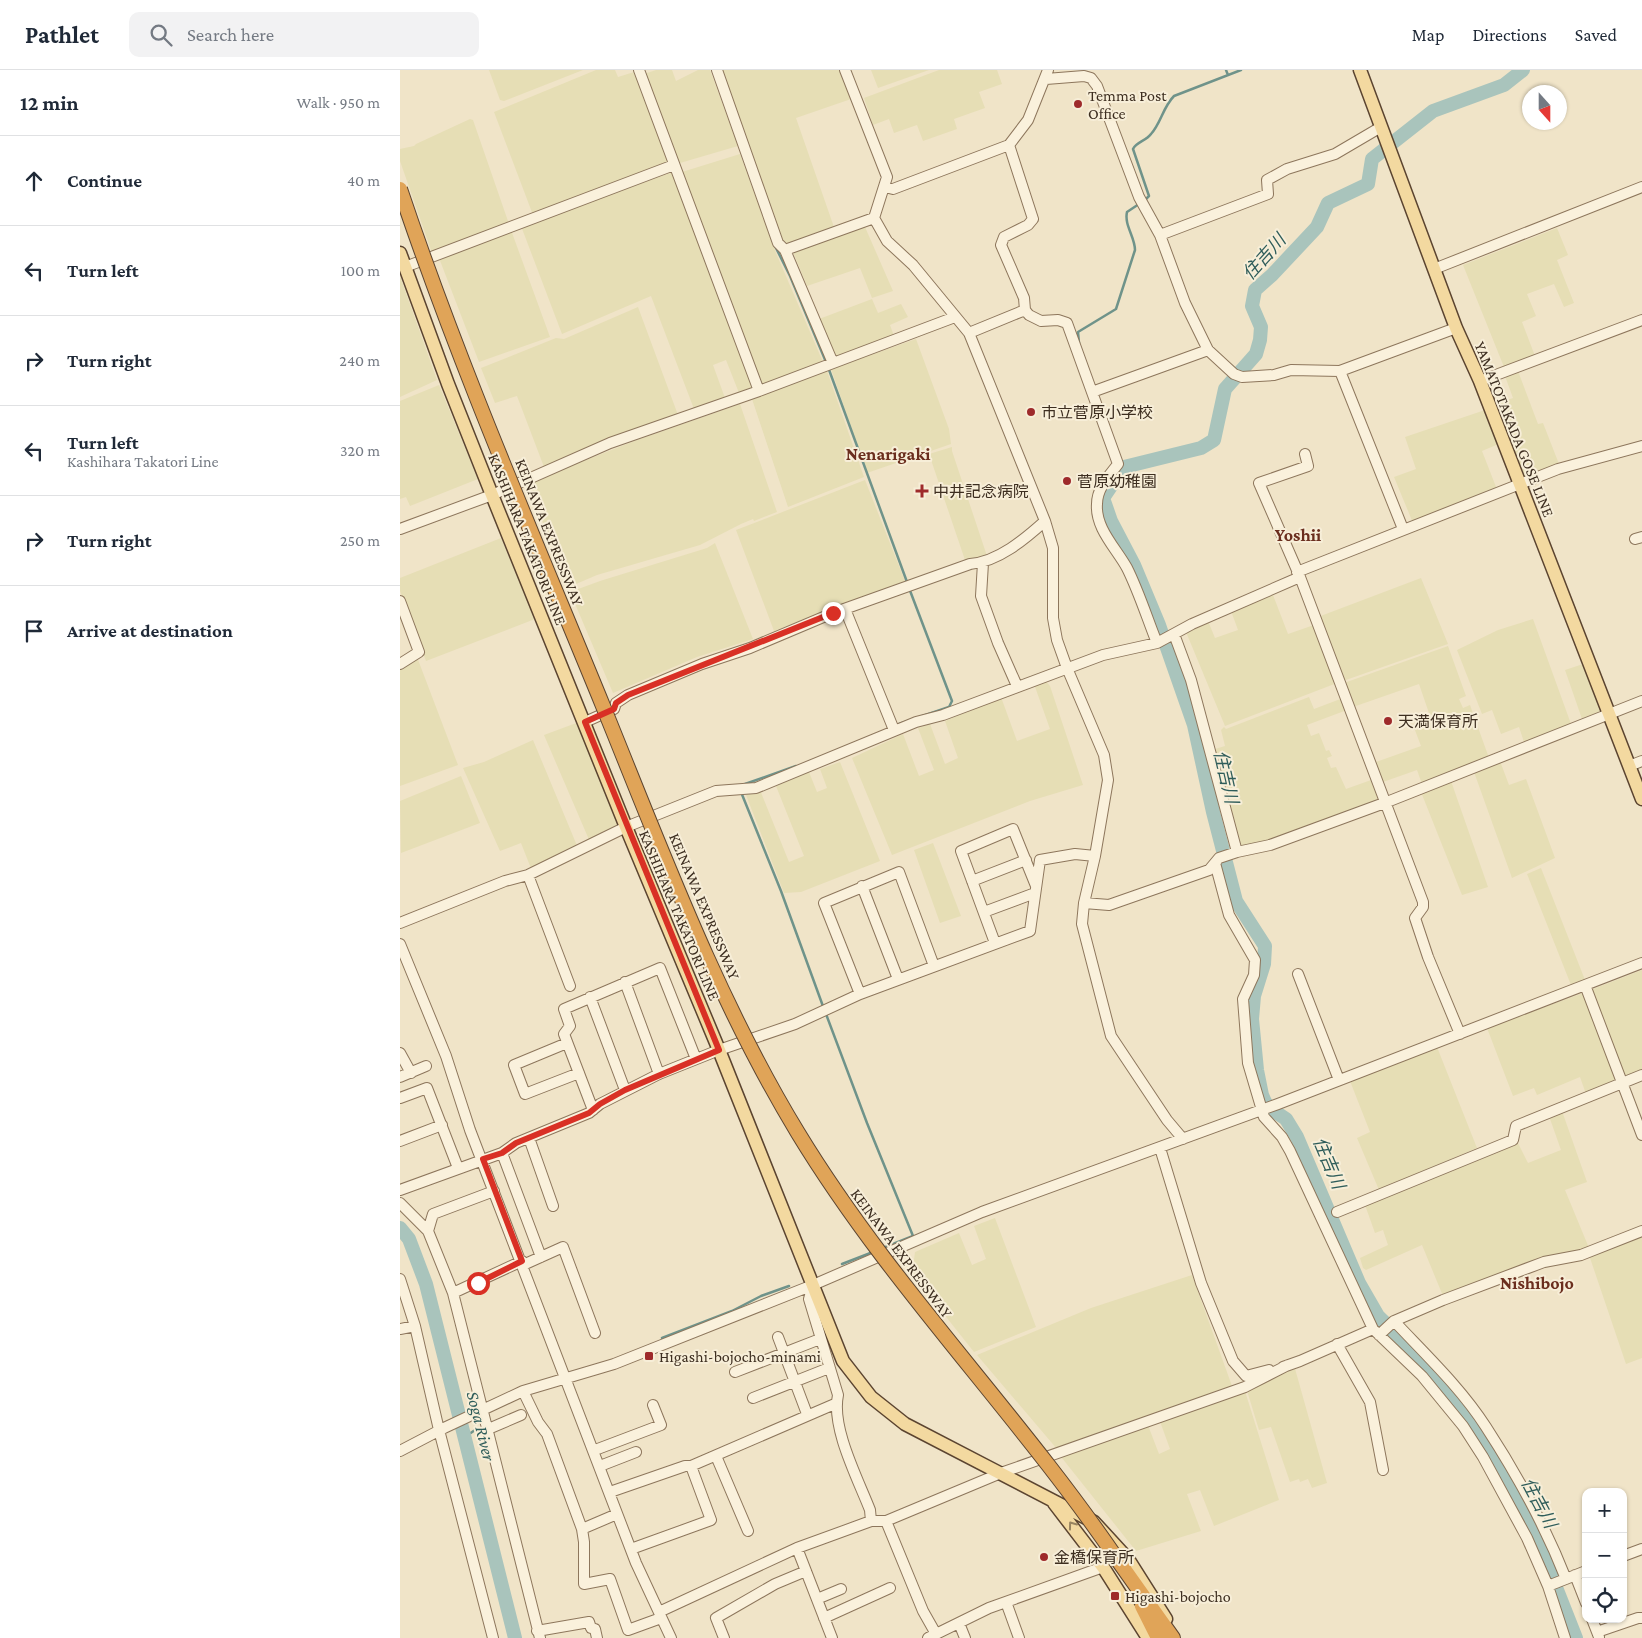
<!DOCTYPE html>
<html lang="en">
<head>
<meta charset="utf-8">
<style>
	:root { --surface:#fff; --page:#f2f2f3; --text:#1f2937; --muted:#747a83; --line:#e0e1e3 }
	body { margin:0; font-family:"Crimson Pro","Noto Sans JP",serif; background:var(--page); color:var(--text) }
	.controls { position:absolute; right:15px; bottom:15px; display:grid; overflow:hidden; border-radius:10px; box-shadow:0 1px 4px #0004 }
	.controls button { width:45px; height:45px; display:grid; place-items:center; padding:0; border:0; border-bottom:1px solid var(--line); background:var(--surface); color:var(--text); font:25px sans-serif }
	.compass { position:absolute; left:1122px; top:15px; width:45px; height:45px; border-radius:50%; background:var(--surface); box-shadow:0 1px 4px #0004; rotate:159deg }
	.stop { position:absolute; width:15px; height:15px; margin:-11px; border:4px solid #d93025; border-radius:50%; background:#fff }
	.stop.end { background:#d93025; border-color:#fff; box-shadow:0 1px 5px #0008 }
	.list { margin:0; padding:0; list-style:none }
	h2 { display:flex; justify-content:space-between; align-items:center; height:65px; margin:0; padding:0 20px; font-size:21px }
	h2 small { font-size:16px; font-weight:400; color:var(--muted) }
	.list li { display:grid; grid-template-columns:32px 1fr auto; gap:15px; align-items:center; box-sizing:border-box; height:90px; padding:0 20px; border-top:1px solid var(--line) }
	.list b { display:block; font-size:19px; white-space:nowrap }
	.list p { margin:0; font-size:16px; white-space:nowrap; color:var(--muted) }
	.list em { font-size:16px; font-style:normal; color:var(--muted) }
	.icon { flex:none; width:28px; height:28px; fill:none; stroke:currentColor; stroke-width:2; stroke-linecap:round; stroke-linejoin:round }
	.map { position:relative; flex:none; width:1242px; height:1568px; overflow:hidden }
	header { display:flex; align-items:center; gap:30px; box-sizing:border-box; height:70px; padding:0 25px; background:var(--surface); border-bottom:1px solid var(--line) }
	header strong { font-size:24px }
	nav { display:flex; gap:28px; margin-inline-start:auto; font-size:18px }
	.search { width:350px; height:45px; background:var(--page); display:flex; align-items:center; gap:12px; box-sizing:border-box; padding:0 18px; border-radius:10px; color:var(--muted); font-size:19px }
	main { display:flex }
	aside { flex:1; background:var(--surface) }
	.map>svg:first-child { display:block }
	.farmland { fill:#e6deb5 }
	.lines { fill:none; stroke-linecap:round; stroke-linejoin:round }
	.stream { stroke:#6f938a; stroke-width:2.5 }
	.river { stroke:#a9c4bc; stroke-width:14 }
	.minor-casing { stroke:#8d765c; stroke-width:12 }
	.major-casing { stroke:#5b4430; stroke-width:15 }
	.highway-casing { stroke:#5b4430; stroke-width:16 }
	.minor { stroke:#faf1dc; stroke-width:10 }
	.major { stroke:#f3d9a0; stroke-width:12 }
	.highway { stroke:#e0a458; stroke-width:14 }
	.highway-bridge-casing { stroke:#5b4430; stroke-width:16; stroke-linecap:butt }
	.highway-bridge { stroke:#e0a458; stroke-width:14 }
	.oneway { stroke:#988460 }
	.route { stroke:#d93025; stroke-width:6 }
	.poi-dot { fill:#9e2a2b; stroke:#f7eed8; stroke-width:2 }
	.labels { text-anchor:middle; stroke-width:4; stroke-linejoin:round; paint-order:stroke }
	.poi-label { font-size:16px; fill:#3d2e20; stroke:#f7eed8; text-anchor:start }
	.street-label { font-size:16px; fill:#3d2e20; stroke:#f7eed8 }
	.water-label { font-size:18px; font-style:italic; fill:#2f5d5a; stroke:#f7eed8 }
	.neighbourhood-label { font-size:18px; font-weight:bold; fill:#6b2e1e; stroke:#f7eed8 }
</style>
</head>
<body>
<header>
<strong>Pathlet</strong>
<div class="search"><svg class="icon" aria-label="search" viewBox="0 0 24 24"><circle cx="10" cy="10" r="6"/><path d="M15 15l6 6"/></svg>Search here</div>
<nav><a>Map</a><a>Directions</a><a>Saved</a></nav>
</header>
<main>
<aside>
<h2>12 min<small>Walk · 950 m</small></h2>
<ul class="list">
<li><svg class="icon" aria-label="ahead" viewBox="0 0 24 24"><path d="M12 20V5M6 11l6-6 6 6"/></svg><div><b>Continue</b></div><em>40 m</em></li>
<li><svg class="icon" aria-label="left" viewBox="0 0 24 24"><path d="M17 20v-9H6M10 6l-5 5 5 5"/></svg><div><b>Turn left</b></div><em>100 m</em></li>
<li><svg class="icon" aria-label="right" viewBox="0 0 24 24"><path d="M7 20v-9h11M14 6l5 5-5 5"/></svg><div><b>Turn right</b></div><em>240 m</em></li>
<li><svg class="icon" aria-label="left" viewBox="0 0 24 24"><path d="M17 20v-9H6M10 6l-5 5 5 5"/></svg><div><b>Turn left</b><p>Kashihara Takatori Line</p></div><em>320 m</em></li>
<li><svg class="icon" aria-label="right" viewBox="0 0 24 24"><path d="M7 20v-9h11M14 6l5 5-5 5"/></svg><div><b>Turn right</b></div><em>250 m</em></li>
<li><svg class="icon" aria-label="arrive" viewBox="0 0 24 24"><path d="M6 21V4h12l-3 4 3 4H6"/></svg><div><b>Arrive at destination</b></div></li>
</ul>
</aside>
<div class="map">
<svg width="1242" height="1568" viewBox="0 0 1242 1568">
	<rect width="100%" height="100%" fill="#f0e4c8"/>
	<!-- farmland -->
	<path class="farmland" d="M89,0H183L104,31L100,30Z
		M196,0H215L218,7L234,2L270,93L133,145L94,42Z
		M256,0H272L276,11L298,0H310L338,76L280,93L244,4Z
		M320,0H443L454,28L396,48L435,160L383,176Z
		M471,0H529L478,18Z
		M539,0H597L602,14L579,22L585,38L554,49L557,59L523,71L517,55L494,63L489,49L473,55L464,28Z
		M70,49L73,50L109,154L32,183L0,91V79L14,76L16,74Z
		M340,84L376,183L423,292L361,315L282,102Z
		M273,102L355,317L339,323L326,290L313,295L325,328L294,339L251,226L162,264L121,156Z
		M465,157L493,221L472,228L460,198L407,216L393,182Z
		M1157,158L1168,185L1157,190L1174,233L1164,237L1154,214L1127,224L1136,246L1122,252L1135,286L1104,297L1063,195Z
		M111,160L150,267L79,292L39,188Z
		M0,206L37,310L0,327Z
		M472,229L478,243L501,234L508,247L490,255L494,266L434,287L419,249Z
		M238,237L278,345L144,397L117,326L95,333L81,298L156,268L164,269Z
		M516,269L549,359L551,374L467,403L431,299Z
		M427,301L464,407L388,437L352,329Z
		M1118,301L1138,354L1143,353L1159,394L1122,409L1093,335L1113,328L1105,306Z
		M39,315L78,409L10,436L6,427L0,429V331Z
		M340,334L377,442L354,451L353,449L341,454L300,475L197,505L169,517L127,413L237,370Z
		M1088,339L1101,373L1082,381L1098,422L1013,453L994,407L1016,399L1005,367Z
		M552,377V381L587,486L565,490L529,384Z
		M465,410L505,511L374,561L336,460Z
		M101,468L135,549L26,591L0,521V508Z
		M315,473L353,569L297,587L213,623L170,522L200,511L307,478Z
		M1021,508L1048,574L943,611L918,547Z
		M873,525L888,564L914,555L937,613L825,656L786,562L808,551L815,568L838,560L831,541Z
		M1133,549L1171,654L1124,672L1119,657L1101,664L1092,640L1082,644L1057,580L1098,560Z
		M1048,576L1066,626L1059,629L1063,638L1070,635L1089,688L1022,714L1017,700L983,712L976,692L1021,676L1013,655L1031,649L1019,614L953,637L944,613Z
		M17,587L58,695L0,716V597Z
		M1186,593L1203,637L1201,641L1182,649L1165,600Z
		M645,610L650,616L683,715L630,731L492,785L452,688L503,664L519,706L534,700L518,658L530,654L545,694L558,688L545,651L601,627L617,671L650,659L634,614Z
		M909,627L914,639L943,628L947,640L907,655L911,666L919,663L926,681L929,680L932,686L927,688L931,698L936,697L946,719L974,709L982,730L869,774L838,777L812,680L825,676L821,660L824,657L826,659Z
		M179,652L221,756L190,772L144,665Z
		M133,670L178,778L132,801L121,773L100,781L63,698L84,692Z
		M1100,691L1109,715L1126,709L1155,788L1112,808L1074,702Z
		M440,692L480,791L401,822L384,823L346,725L360,720L389,792L404,786L376,716L409,702L417,722L427,718L420,699Z
		M61,706L80,753L1,783L0,731Z
		M1051,711L1088,817L1062,825L1021,722Z
		M533,773L561,846L540,853L514,780Z
		M1141,798L1185,910L1171,915L1127,804Z
		M1242,900V1002L1222,1010L1188,921Z
		M1186,922L1219,1011L1186,1024L1180,1007L1137,1025L1134,1018L1113,1026L1087,958Z
		M1037,977L1077,1078L979,1120L957,1068L970,1062L950,1011Z
		M1162,1041L1187,1112L1165,1120L1189,1178L1043,1226L1022,1175L966,1200L963,1198L960,1188L988,1175L983,1160L975,1163L965,1135L1117,1071L1128,1093L1161,1080L1149,1046Z
		M595,1148L636,1257L574,1282L512,1204L515,1182L559,1163L572,1195L586,1189L574,1156Z
		M1242,1166V1288L1226,1294L1189,1185Z
		M792,1205L832,1316L657,1379L577,1285L691,1238Z
		M894,1295L927,1413L912,1418L908,1409L900,1412L899,1409L890,1412L871,1357L859,1360L845,1314Z
		M844,1318L879,1430L814,1456L800,1420L787,1424L801,1461L736,1481L658,1383L746,1350L759,1384L770,1379L758,1346Z"/>
	<g class="lines">
		<!-- stream -->
		<path class="stream" d="M826,0L828,5
			M744,131L749,126L733,79C736,72 746,71 751,64C761,53 763,37 774,26L841,0
			M375,176L390,206L426,292
			M679,273L678,262L716,239L735,180C735,167 724,155 727,142L739,134
			M428,297L507,512
			M499,654L549,637L552,631L509,518
			M345,714L396,696
			M341,722L381,821L424,939
			M426,944L467,1053L513,1166L483,1178
			M442,1194L473,1182
			M262,1268L332,1241L361,1226L389,1216
			M65,1367L75,1360"/>
		<!-- river -->
		<path class="river" d="M1123,0L1104,15L1033,41L972,89L968,114L928,133L917,157L872,205L855,220L852,236L861,257L860,270L856,284L825,319L814,370L801,378L724,397L703,428L711,451L734,495L759,555L794,655L813,742L836,831L865,876L864,894L854,926L852,949L857,1000L862,1025L865,1032L871,1039L886,1049L897,1067L959,1213L978,1246L1024,1291L1058,1334L1085,1372L1133,1459L1176,1568
			M0,1158L9,1169L26,1214L115,1568"/>
		<defs>
			<path id="minor" d="M239,0L359,321
				M317,0L378,173L385,180L433,293
				M445,0L487,107L474,148L487,171L513,195L569,263L645,451L653,478V548L657,570L667,598L704,685L708,710L695,786L684,833L682,854L711,966L767,1050L783,1069
				M646,9L684,6L691,8L697,16L739,127L760,165L785,233L808,280L834,304L842,307L874,305L891,300L940,301L1056,258
				M609,75L633,149L628,155L604,167L601,175L624,228L625,240L629,245L641,251L658,250L667,253L718,394C709,406 697,418 697,434C695,458 716,478 727,498C739,522 747,548 757,573
				M485,117L493,119L609,75L628,50L648,0
				M760,165L868,124L867,110L887,99L935,84L981,57
				M385,180L474,148
				M5,197L274,95
				M1034,199L1242,117
				M569,263L625,240
				M940,301L1003,459
				M1080,311L1242,250
				M692,322L808,280
				M905,384L908,396L859,413L900,507L1023,832V837L1015,848L1028,887L1060,964
				M0,459L92,425L210,373L359,321L555,247
				M1235,469L1242,467
				M583,493L581,526L598,573L617,616
				M897,502L1158,399L1242,376
				M0,531L19,582L0,594
				M445,539L494,660
				M774,564L791,610L837,782
				M185,652L214,639L216,633L228,625L302,594L350,578L433,543L570,494C598,492 625,469 645,451
				M1229,696L1242,691
				M815,793L829,845L855,890L854,905L843,929L848,993L864,1047L882,1067L890,1081L973,1259L1022,1306L1063,1356L1083,1387L1127,1468L1148,1516L1165,1568
				M128,805L170,916
				M572,811L626,790
				M462,816L498,909
				M684,833L709,835L809,800L819,788L837,782L870,775L987,732L1242,631
				M584,842L635,823
				M0,853L105,811L128,805L226,757L316,721L356,718L516,652L543,645L703,585L757,573L792,554L900,507
				M595,873L561,781L613,759L636,816
				M0,874L46,986L70,1060L236,1493L271,1568
				M898,904L939,1010
				M225,912L259,1004
				M1185,915L1242,1065
				M460,924L424,833L499,802L534,896
				M190,927L225,1020
				M167,973L114,995L125,1024L179,1003
				M0,983L11,1003
				M0,1007L26,996
				M0,1028L27,1018L58,1098
				M193,1040L164,964L170,956L164,939L260,898L296,989
				M129,1068L153,1136
				M0,1071L42,1055
				M760,1078L801,1213L833,1291L846,1306L869,1300
				M102,1083L141,1187
				M0,1120L102,1083L116,1073L189,1043L200,1034L259,1004L319,980L395,954L460,924L630,861L640,790L675,784L695,786
				M0,1133L28,1161L53,1223L140,1568
				M937,1142L1113,1070L1116,1056L1242,1005
				M28,1161L33,1144L94,1121
				M123,1195L163,1177L195,1263
				M0,1209L15,1256L39,1360L93,1568
				M413,1215L409,1229L438,1325C431,1358 458,1409 470,1440L471,1451
				M53,1223L122,1191
				M994,1251C1026,1285 1061,1318 1086,1357C1116,1403 1146,1458 1166,1509
				M0,1259L15,1256
				M979,1265L994,1251L1043,1230L1144,1192L1181,1185L1242,1161
				M378,1267L407,1344
				M937,1274L970,1332L983,1400
				M883,1297L900,1291L973,1259
				M335,1302L420,1269
				M123,1321L138,1352L147,1364L182,1459L217,1444
				M353,1328L429,1298
				M86,1360L121,1345
				M195,1380L261,1355L253,1335
				M0,1381L44,1358L123,1321L214,1294L413,1215L582,1142L878,1034L1242,893
				M316,1386L348,1461
				M200,1396L236,1382
				M210,1422L285,1396H291L437,1333
				M486,1451L523,1541L536,1564
				M182,1459L184,1472V1514L210,1509L228,1560L261,1548
				M397,1478L432,1568
				M231,1479L311,1450L291,1396
				M1223,1486L1242,1479
				M1175,1505L1186,1533
				M1148,1516L1186,1501
				M417,1529L441,1519
				M606,1532L619,1568
				M259,1542L397,1478L471,1451H486L601,1403L845,1317L888,1295
				M424,1548L490,1518
				M1192,1549L1199,1567
				M559,1553L565,1568
				M137,1561L189,1552L191,1558L195,1559L197,1568
				M1197,1562L1238,1548H1242
				M324,1568L316,1548L375,1514L406,1501
				M528,1568L589,1538L703,1497"/>
			<path id="major" d="M960,0L1056,258L1080,311L1242,729
				M0,183L48,314L92,425L226,757L319,980L443,1291L471,1327L505,1354L694,1452L728,1489L766,1549
				M654,1433L703,1497L748,1568"/>
			<path id="highway" d="M717,1489L773,1568
				M742,1536L758,1568"/>
		</defs>
		<!-- minor casing -->
		<use href="#minor" class="minor-casing"/>
		<!-- major casing -->
		<use href="#major" class="major-casing"/>
		<!-- highway casing -->
		<use href="#highway" class="highway-casing"/>
		<!-- minor -->
		<use href="#minor" class="minor"/>
		<!-- major -->
		<use href="#major" class="major"/>
		<!-- highway -->
		<use href="#highway" class="highway"/>
		<defs>
			<path id="highway-bridge" d="M0,119C59,295 133,465 203,636C262,781 317,930 398,1063C491,1216 617,1342 717,1489"/>
		</defs>
		<!-- highway-bridge casing -->
		<use href="#highway-bridge" class="highway-bridge-casing"/>
		<!-- highway-bridge -->
		<use href="#highway-bridge" class="highway-bridge"/>
	</g>
	<!-- one-way arrows -->
	<defs><path id="oneway-chevron" d="M-2-3.5L2.5 0L-2 3.5" fill="none" stroke-width="1.6" stroke-linecap="round" stroke-linejoin="round" transform="scale(1.25)"/></defs>
	<use class="oneway" href="#oneway-chevron" transform="translate(672 1455) rotate(-126)"/>
	<g class="lines">
		<!-- route -->
		<path class="route" d="M78,1213L122,1191L83,1089L102,1083L116,1073L189,1043L200,1034L225,1020L319,980L185,652L214,639L216,633L228,625L433,543"/>
	</g>
	<!-- markers -->
	<g class="poi-dot">
		<circle cx="678" cy="34" r="5"/>
		<circle cx="631" cy="342" r="5"/>
		<circle cx="667" cy="411" r="5"/>
		<path d="M519.5 413.5h5v5h5v5h-5v5h-5v-5h-5v-5h5z"/>
		<circle cx="988" cy="651" r="5"/>
		<rect x="244" y="1281" width="10" height="10" rx="2.5"/>
		<circle cx="644" cy="1487" r="5"/>
		<rect x="710" y="1521" width="10" height="10" rx="2.5"/>
	</g>
	<g class="labels">
		<!-- poi labels -->
		<g class="poi-label">
			<text x="688" y="31">Temma Post<tspan x="688" dy="18">Office</tspan></text>
			<text x="641" y="348">市立菅原小学校</text>
			<text x="677" y="417">菅原幼稚園</text>
			<text x="533" y="427">中井記念病院</text>
			<text x="998" y="657">天満保育所</text>
			<text x="259" y="1292">Higashi-bojocho-minami</text>
			<text x="654" y="1493">金橋保育所</text>
			<text x="725" y="1532">Higashi-bojocho</text>
		</g>
		<!-- street labels -->
		<g class="street-label">
			<text transform="translate(1115 359) rotate(68)" y="6">YAMATOTAKADA GOSE LINE</text>
			<text transform="translate(150 462) rotate(68)" y="6">KEINAWA EXPRESSWAY</text>
			<text transform="translate(128 469) rotate(68)" y="6">KASHIHARA TAKATORI LINE</text>
			<text transform="translate(305 836) rotate(67)" y="6">KEINAWA EXPRESSWAY</text>
			<text transform="translate(280 845) rotate(67)" y="6">KASHIHARA TAKATORI LINE</text>
			<text transform="translate(502 1183) rotate(53)" y="6">KEINAWA EXPRESSWAY</text>
		</g>
		<!-- water labels -->
		<g class="water-label">
			<text transform="translate(864 187) rotate(-48)" y="6">住吉川</text>
			<text transform="translate(826 707) rotate(77)" y="6">住吉川</text>
			<text transform="translate(929 1093) rotate(67)" y="6">住吉川</text>
			<text transform="translate(81 1356) rotate(76)" y="6">Soga River</text>
			<text transform="translate(1139 1433) rotate(62)" y="6">住吉川</text>
		</g>
		<!-- neighbourhood labels -->
		<g class="neighbourhood-label">
			<text x="488" y="390">Nenarigaki</text>
			<text x="898" y="471">Yoshii</text>
			<text x="1137" y="1219">Nishibojo</text>
		</g>
	</g>
</svg>
<div class="controls">
<button>+</button>
<button>−</button>
<button><svg class="icon" aria-label="locate" viewBox="0 0 24 24"><circle cx="12" cy="12" r="6"/><path d="M12 2v4M12 18v4M2 12h4M18 12h4"/></svg></button>
</div>
<svg class="compass" viewBox="-18 -18 36 36"><path d="M0-13l5 13h-10z" fill="#e53935"/><path d="M0 13l5-13h-10z" fill="#747a83"/></svg>
<div class="stop" style="left:78px;top:1213px"></div>
<div class="stop end" style="left:433px;top:543px"></div>
</div>
</main>
</body>
</html>
